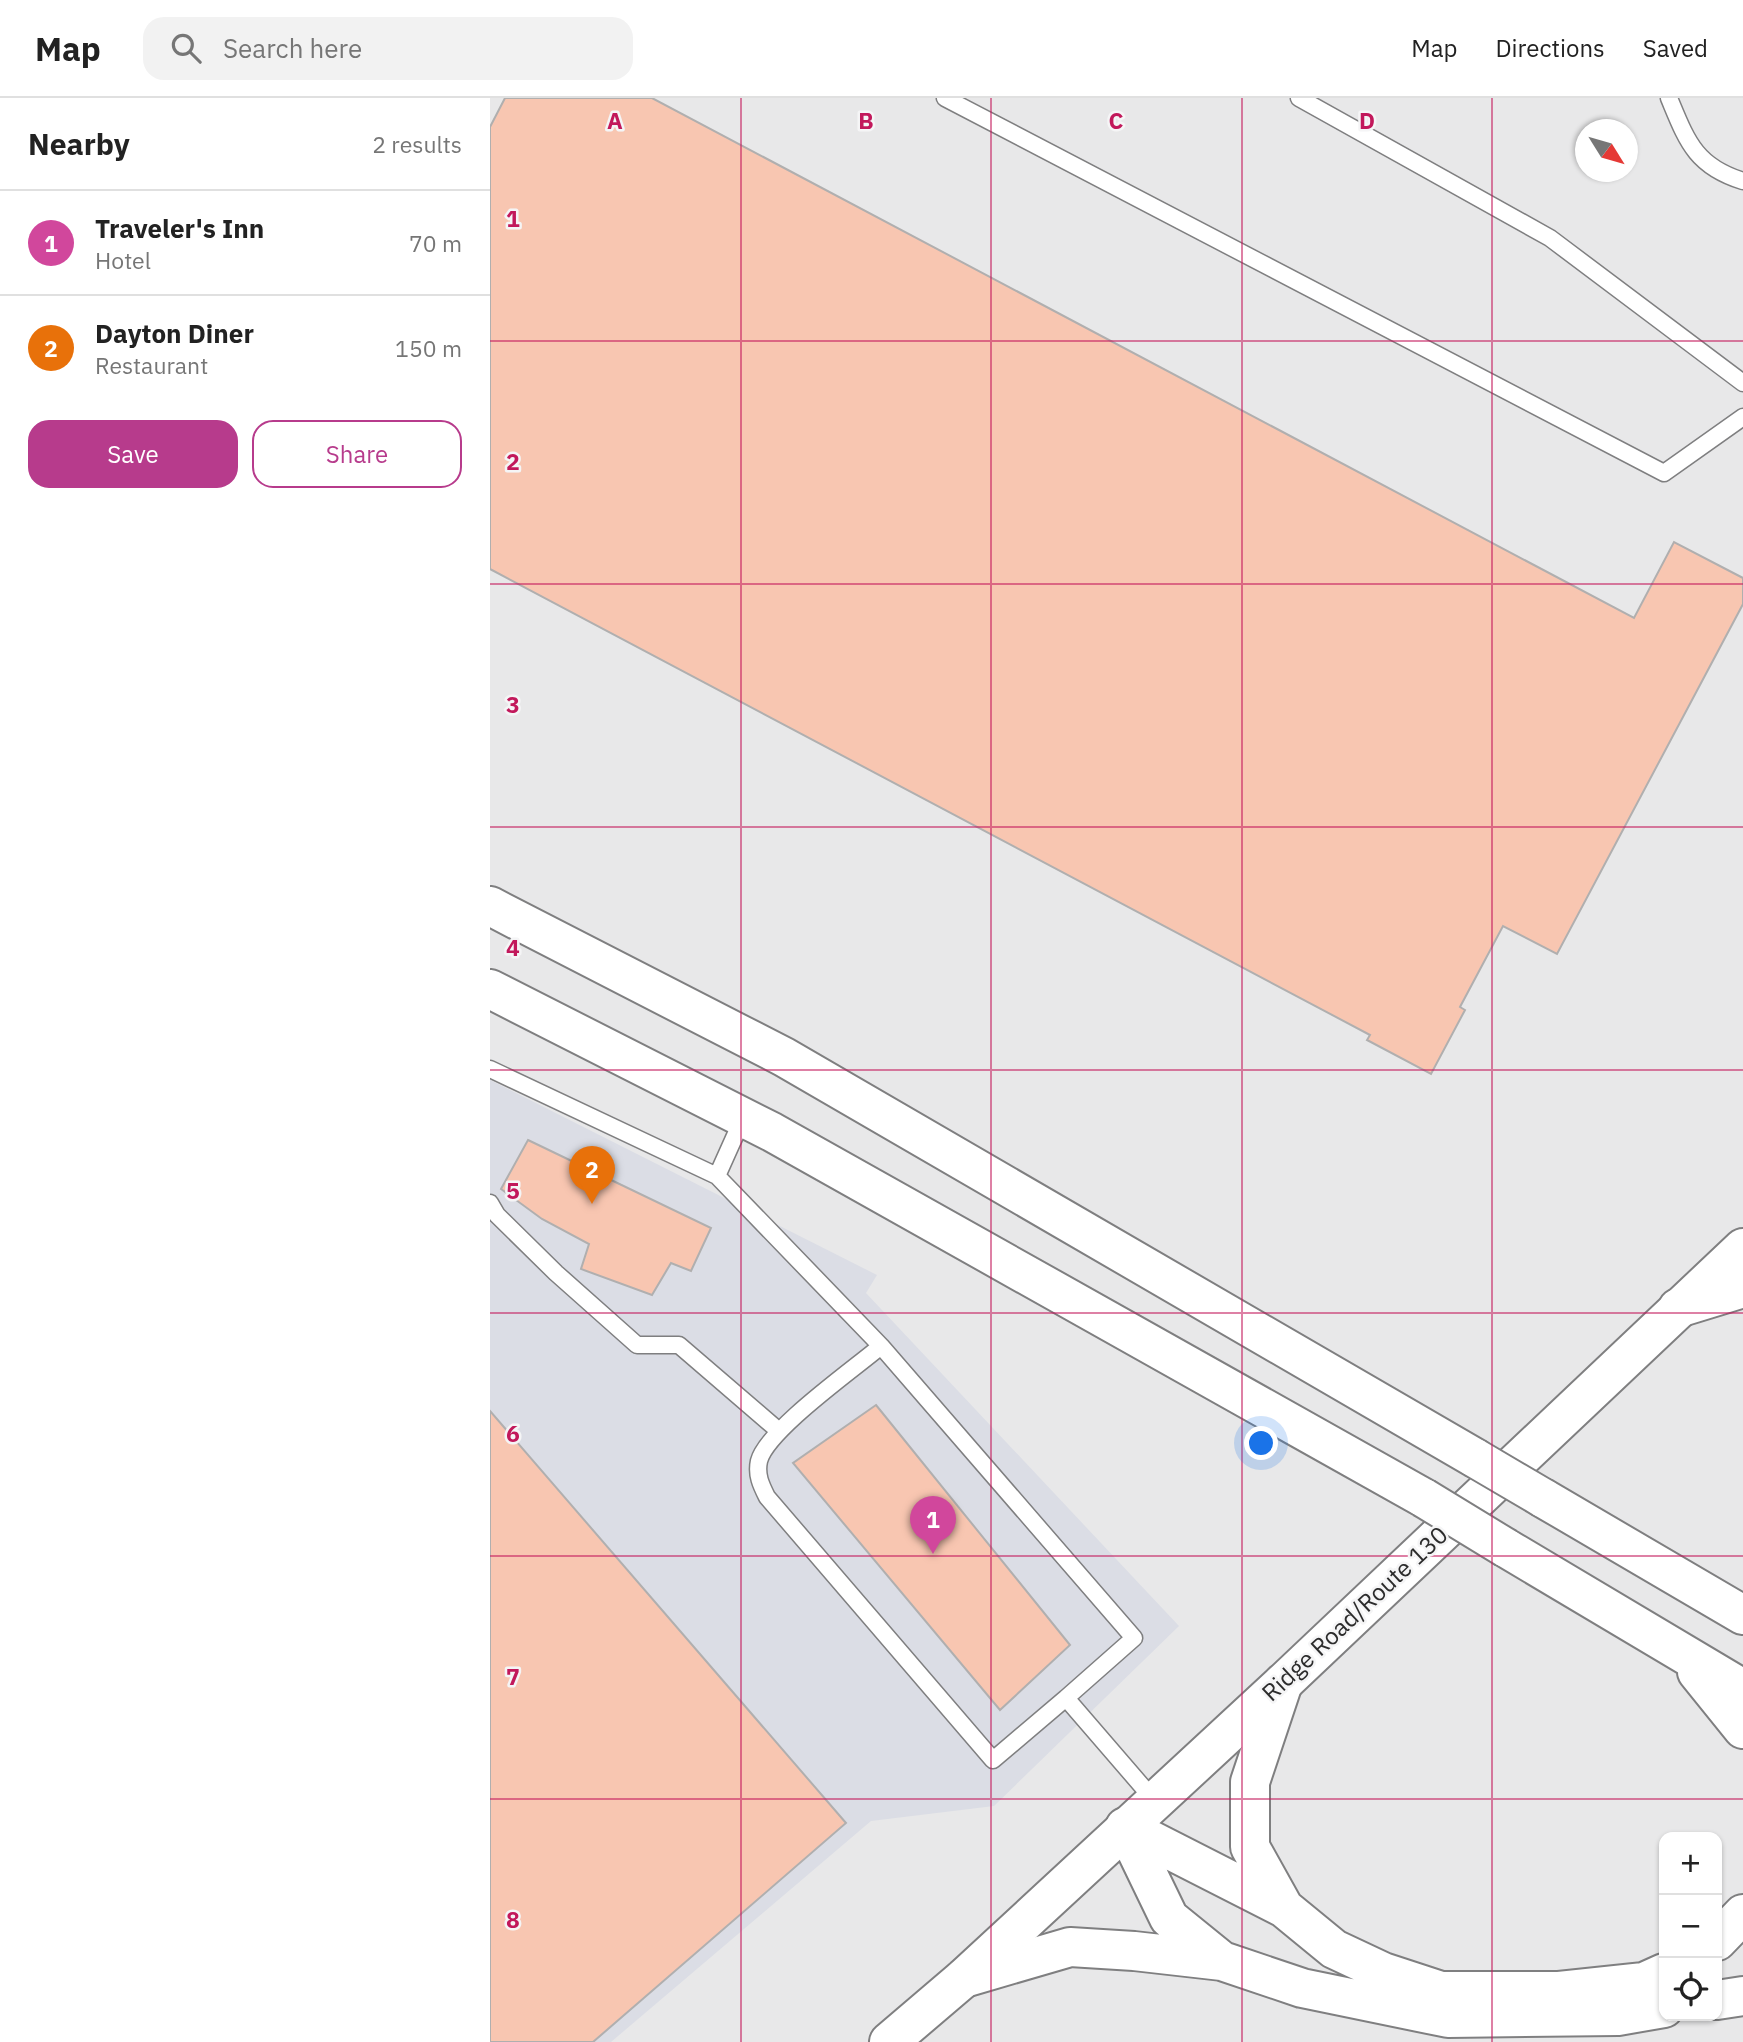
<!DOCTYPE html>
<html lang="en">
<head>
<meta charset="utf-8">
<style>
	:root { --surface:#fff; --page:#f2f2f2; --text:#222; --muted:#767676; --line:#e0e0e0; --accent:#b73b8c }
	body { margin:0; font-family:"IBM Plex Sans",sans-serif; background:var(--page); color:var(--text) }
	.controls { position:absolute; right:21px; bottom:21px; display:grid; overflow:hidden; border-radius:14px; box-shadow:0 2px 5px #0004 }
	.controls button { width:63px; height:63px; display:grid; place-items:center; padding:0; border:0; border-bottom:2px solid var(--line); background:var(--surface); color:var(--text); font:35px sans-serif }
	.compass { position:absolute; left:1085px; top:21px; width:63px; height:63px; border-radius:50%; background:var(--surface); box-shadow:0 2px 5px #0004; rotate:127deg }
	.you { position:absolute; left:772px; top:1346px; width:24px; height:24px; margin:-18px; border:5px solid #fff; border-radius:50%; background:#1a73e8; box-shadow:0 0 0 10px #1a73e833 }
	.badge { display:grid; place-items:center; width:46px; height:46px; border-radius:50%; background:var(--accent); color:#fff; font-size:23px; font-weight:700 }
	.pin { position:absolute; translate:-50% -58px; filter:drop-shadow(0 2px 4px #0008) }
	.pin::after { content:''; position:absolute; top:37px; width:24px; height:21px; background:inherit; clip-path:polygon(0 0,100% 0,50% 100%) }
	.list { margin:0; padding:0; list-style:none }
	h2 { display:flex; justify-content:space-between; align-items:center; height:91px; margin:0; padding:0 28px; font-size:30px }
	h2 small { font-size:23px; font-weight:400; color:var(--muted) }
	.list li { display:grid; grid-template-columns:46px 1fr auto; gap:21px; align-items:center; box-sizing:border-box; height:105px; padding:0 28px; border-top:2px solid var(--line) }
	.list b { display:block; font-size:26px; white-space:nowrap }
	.list p { margin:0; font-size:23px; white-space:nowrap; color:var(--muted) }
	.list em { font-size:23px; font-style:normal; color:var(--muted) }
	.actions { display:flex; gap:14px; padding:21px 28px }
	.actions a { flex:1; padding:16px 0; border:2px solid var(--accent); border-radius:21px; text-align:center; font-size:24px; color:var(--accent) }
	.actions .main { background:var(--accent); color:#fff }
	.icon { flex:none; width:38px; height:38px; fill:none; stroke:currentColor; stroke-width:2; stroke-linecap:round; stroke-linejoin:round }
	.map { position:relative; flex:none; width:1253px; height:1944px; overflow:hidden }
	header { display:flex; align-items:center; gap:42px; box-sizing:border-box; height:98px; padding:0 35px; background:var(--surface); border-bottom:2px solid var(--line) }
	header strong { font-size:33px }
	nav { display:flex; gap:38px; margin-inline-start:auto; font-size:24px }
	.search { width:490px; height:63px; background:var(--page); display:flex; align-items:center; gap:18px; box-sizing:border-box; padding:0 24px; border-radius:21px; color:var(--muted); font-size:26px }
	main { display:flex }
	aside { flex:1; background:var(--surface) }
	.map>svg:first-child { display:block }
	.built { fill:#dbdde5 }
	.building { fill:#f8c6b1; stroke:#b0afaf; stroke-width:2 }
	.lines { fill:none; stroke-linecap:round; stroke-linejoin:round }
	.service-casing { stroke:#7f7f80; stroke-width:19 }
	.tertiary-casing { stroke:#7f7f80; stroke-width:42 }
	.trunk-casing { stroke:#7f7f80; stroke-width:42 }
	.service { stroke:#fff; stroke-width:16 }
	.tertiary { stroke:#fff; stroke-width:38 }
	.trunk { stroke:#fff; stroke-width:38 }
	.trunk-bridge-casing { stroke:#7f7f80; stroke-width:42; stroke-linecap:butt }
	.trunk-bridge { stroke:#fff; stroke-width:38 }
	.grid { fill:none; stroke:#c2185b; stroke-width:2; stroke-opacity:0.55 }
	.labels { text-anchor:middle; stroke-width:5; stroke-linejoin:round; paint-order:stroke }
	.street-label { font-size:24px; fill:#2c2c2c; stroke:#f5f5f6 }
	.grid-label { font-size:23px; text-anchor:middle; font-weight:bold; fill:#c2185b; stroke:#f5f5f6; stroke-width:5; stroke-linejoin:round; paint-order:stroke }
</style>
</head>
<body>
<header>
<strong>Map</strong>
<div class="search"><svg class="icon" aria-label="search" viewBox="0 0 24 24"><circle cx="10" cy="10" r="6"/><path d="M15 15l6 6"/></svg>Search here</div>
<nav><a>Map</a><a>Directions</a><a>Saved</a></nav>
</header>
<main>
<aside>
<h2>Nearby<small>2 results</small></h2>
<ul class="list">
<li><span class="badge" style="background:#d1479c">1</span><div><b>Traveler's Inn</b><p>Hotel</p></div><em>70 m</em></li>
<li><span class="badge" style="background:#e8710a">2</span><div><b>Dayton Diner</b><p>Restaurant</p></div><em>150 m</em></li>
</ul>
<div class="actions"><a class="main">Save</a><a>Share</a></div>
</aside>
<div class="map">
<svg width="1253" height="1944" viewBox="0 0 1253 1944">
	<rect width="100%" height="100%" fill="#e8e8e9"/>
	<!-- built -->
	<path class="built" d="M0,982L387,1177L376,1195L689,1528L504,1708L381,1723L121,1944H0Z"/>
	<!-- building -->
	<path class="building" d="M15,0H162L1144,520L1184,444L1253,480V506L1067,856L1013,828L970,909L975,912L941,976L877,942L880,937L0,471V29Z
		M38,1042L221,1130L201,1173L181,1165L162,1197L91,1171L99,1146L52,1121L11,1091Z
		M386,1307L580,1547L510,1612L303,1365Z
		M0,1313L356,1725L103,1944H0Z"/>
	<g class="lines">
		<defs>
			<path id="service" d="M455,0L1174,375L1253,319
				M809,0L1060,140L1253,285
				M1179,0C1197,43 1205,68 1253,83
				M0,971L227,1078L391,1248
				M227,1078L253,1020
				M0,1105L7,1117L66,1175L147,1247H189L289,1333
				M576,1600L644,1540L391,1248C364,1271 277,1332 269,1363C266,1377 271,1387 277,1399L503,1662L576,1600L664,1702"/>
			<path id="tertiary" d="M399,1944L474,1880L793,1585L1253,1150"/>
			<path id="trunk" d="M0,808L294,959L985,1360
				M0,891L282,1034L934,1400
				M1188,1210L1253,1190
				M1053,1400L1253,1517
				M1016,1450L1253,1591
				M1207,1574L1253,1631
				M793,1585L760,1684V1749L794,1810
				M635,1729L794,1810L844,1851L893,1874L951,1893H1069L1154,1884L1174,1875
				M635,1729L679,1820L732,1863
				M1227,1843L1253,1816
				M474,1880L580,1849L644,1853L732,1863L812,1890L958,1920L1128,1918L1174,1910
				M1227,1902L1253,1898"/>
		</defs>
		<!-- service casing -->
		<use href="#service" class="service-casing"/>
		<!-- tertiary casing -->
		<use href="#tertiary" class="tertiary-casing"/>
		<!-- trunk casing -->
		<use href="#trunk" class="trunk-casing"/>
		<!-- service -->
		<use href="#service" class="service"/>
		<!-- tertiary -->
		<use href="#tertiary" class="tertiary"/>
		<!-- trunk -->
		<use href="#trunk" class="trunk"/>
		<defs>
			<path id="trunk-bridge" d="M985,1360L1053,1400
				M934,1400L1016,1450"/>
		</defs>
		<!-- trunk-bridge casing -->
		<use href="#trunk-bridge" class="trunk-bridge-casing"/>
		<!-- trunk-bridge -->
		<use href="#trunk-bridge" class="trunk-bridge"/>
	</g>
	<!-- grid -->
	<path class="grid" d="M251,0V1944M501,0V1944M752,0V1944M1002,0V1944M0,243H1253M0,486H1253M0,729H1253M0,972H1253M0,1215H1253M0,1458H1253M0,1701H1253"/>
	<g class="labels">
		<!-- street labels -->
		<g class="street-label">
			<text transform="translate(865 1516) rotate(-43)" y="8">Ridge Road/Route 130</text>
		</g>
	</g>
	<g class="grid-label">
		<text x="125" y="31">A</text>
		<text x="376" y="31">B</text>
		<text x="626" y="31">C</text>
		<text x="877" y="31">D</text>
		<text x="23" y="129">1</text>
		<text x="23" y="372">2</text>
		<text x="23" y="615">3</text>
		<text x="23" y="858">4</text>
		<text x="23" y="1101">5</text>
		<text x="23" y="1344">6</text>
		<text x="23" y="1587">7</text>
		<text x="23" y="1830">8</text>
	</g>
</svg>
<div class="controls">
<button>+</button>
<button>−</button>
<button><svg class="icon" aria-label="locate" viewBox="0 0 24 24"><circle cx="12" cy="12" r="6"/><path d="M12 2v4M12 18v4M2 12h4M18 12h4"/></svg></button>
</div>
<svg class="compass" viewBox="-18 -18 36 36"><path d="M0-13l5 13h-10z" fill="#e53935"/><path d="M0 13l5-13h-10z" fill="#767676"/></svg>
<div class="you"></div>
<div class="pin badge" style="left:443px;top:1456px;background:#d1479c">1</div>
<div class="pin badge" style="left:102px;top:1106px;background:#e8710a">2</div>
</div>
</main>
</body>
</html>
